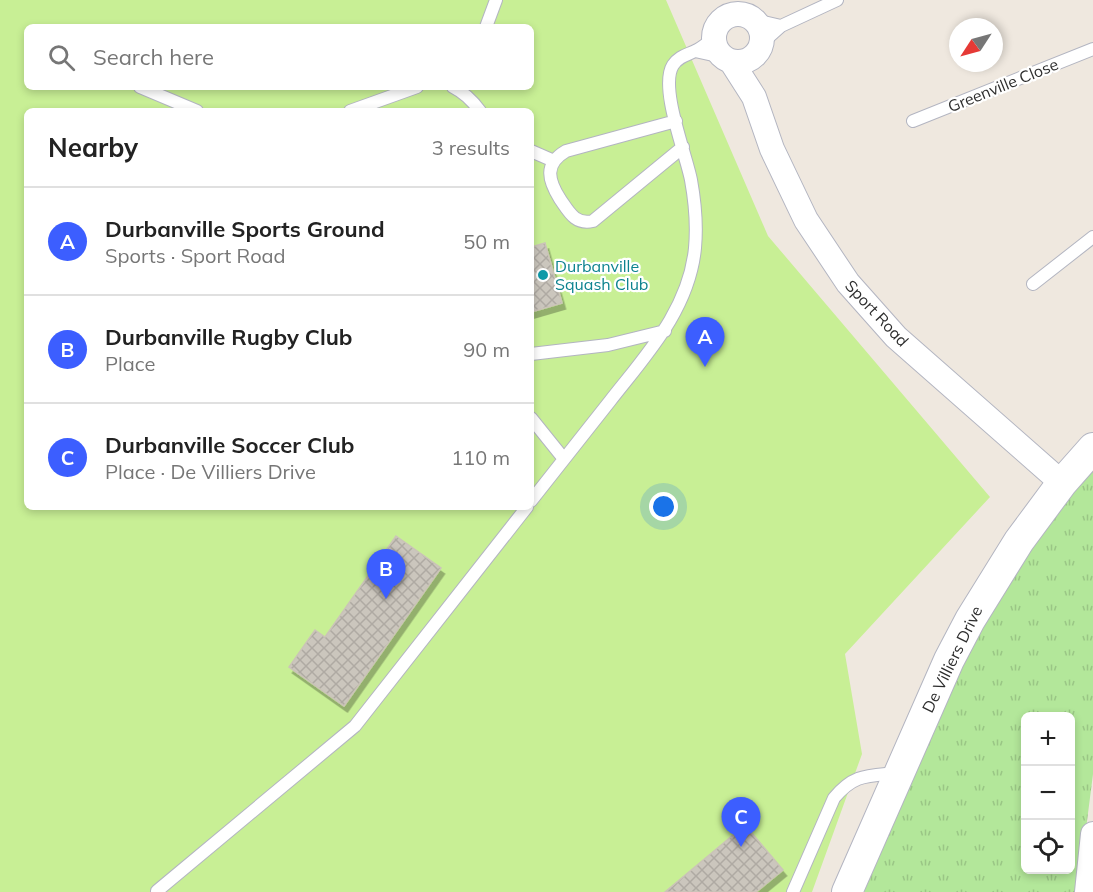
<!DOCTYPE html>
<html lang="en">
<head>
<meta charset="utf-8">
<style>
	:root { --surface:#fff; --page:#f6f6f6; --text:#222; --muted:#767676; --line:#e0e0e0; --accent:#3c5eff }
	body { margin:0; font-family:Mulish,sans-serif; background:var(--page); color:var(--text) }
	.controls { position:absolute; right:18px; bottom:18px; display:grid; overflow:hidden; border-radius:9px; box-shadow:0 3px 9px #0003 }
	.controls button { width:54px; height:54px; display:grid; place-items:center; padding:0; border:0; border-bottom:2px solid var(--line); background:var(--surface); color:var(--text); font:30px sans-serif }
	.compass { position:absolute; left:949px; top:18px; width:54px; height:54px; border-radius:50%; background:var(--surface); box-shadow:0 3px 9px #0003; rotate:234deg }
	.you { position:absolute; left:664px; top:507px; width:21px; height:21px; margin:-15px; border:4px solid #fff; border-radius:50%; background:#1a73e8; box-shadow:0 0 0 9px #1a73e833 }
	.badge { display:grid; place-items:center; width:39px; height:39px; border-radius:50%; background:var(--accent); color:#fff; font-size:20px; font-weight:700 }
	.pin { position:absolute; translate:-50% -50px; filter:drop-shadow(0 2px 3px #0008) }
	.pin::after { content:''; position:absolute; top:32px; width:21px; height:18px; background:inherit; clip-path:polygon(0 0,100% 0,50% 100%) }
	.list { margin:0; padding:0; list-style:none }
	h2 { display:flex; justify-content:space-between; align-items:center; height:78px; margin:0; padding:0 24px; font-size:26px }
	h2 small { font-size:20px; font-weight:400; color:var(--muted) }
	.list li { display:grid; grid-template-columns:39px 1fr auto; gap:18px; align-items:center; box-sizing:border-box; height:108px; padding:0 24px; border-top:2px solid var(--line) }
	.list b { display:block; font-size:22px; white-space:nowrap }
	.list p { margin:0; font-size:20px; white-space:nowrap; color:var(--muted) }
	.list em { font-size:20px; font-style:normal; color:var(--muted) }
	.icon { flex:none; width:33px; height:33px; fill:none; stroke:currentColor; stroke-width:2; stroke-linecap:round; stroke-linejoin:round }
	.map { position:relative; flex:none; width:1093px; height:892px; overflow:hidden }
	.search { position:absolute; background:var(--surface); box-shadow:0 3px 9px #0003; left:24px; top:24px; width:510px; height:66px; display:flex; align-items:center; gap:15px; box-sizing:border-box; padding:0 21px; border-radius:9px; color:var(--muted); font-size:22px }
	.panel { position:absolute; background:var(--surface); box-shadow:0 3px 9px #0003; left:24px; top:108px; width:510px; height:402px; border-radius:9px }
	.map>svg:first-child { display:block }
	.grass { fill:url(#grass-tufts); fill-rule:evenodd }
	.pitch { fill:#c8ef95; fill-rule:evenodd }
	.building { fill:url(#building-cross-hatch); stroke:#cbc4b8; stroke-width:1.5; filter:url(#shadow) }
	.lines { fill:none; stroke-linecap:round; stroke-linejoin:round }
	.service-casing { stroke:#b3b5c1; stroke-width:14 }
	.minor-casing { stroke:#b3b5c1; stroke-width:26 }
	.tertiary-casing { stroke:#b3b5c1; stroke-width:32 }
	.service { stroke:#fff; stroke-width:12 }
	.minor { stroke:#fff; stroke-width:24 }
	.tertiary { stroke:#fff; stroke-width:30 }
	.culture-dot { fill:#0f9aa8; stroke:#fff; stroke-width:2 }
	.labels { text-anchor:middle; stroke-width:4.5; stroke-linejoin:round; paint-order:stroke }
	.street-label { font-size:16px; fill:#2d2d2d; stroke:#fff }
	.culture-label { font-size:16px; fill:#0d838f; stroke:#fff; text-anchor:start }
</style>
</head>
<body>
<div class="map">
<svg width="1093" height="892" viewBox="0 0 1093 892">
	<defs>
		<pattern id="grass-tufts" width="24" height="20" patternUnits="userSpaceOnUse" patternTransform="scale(1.5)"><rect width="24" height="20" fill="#b3e79a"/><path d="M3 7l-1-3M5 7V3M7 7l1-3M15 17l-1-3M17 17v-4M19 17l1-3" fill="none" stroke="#9ac685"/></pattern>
		<pattern id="building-cross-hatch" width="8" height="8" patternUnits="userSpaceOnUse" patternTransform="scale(1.5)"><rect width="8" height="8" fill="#cbc6bd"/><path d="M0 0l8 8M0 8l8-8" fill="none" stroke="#afaaa3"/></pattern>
		<filter id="shadow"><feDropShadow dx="3.5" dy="6" stdDeviation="0" flood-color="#0004"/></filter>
	</defs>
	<rect width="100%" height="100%" fill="#efe8df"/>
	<!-- grass -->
	<path class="grass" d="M1093,463V774L1078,892H864L956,678L985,623L1029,546ZM1026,716H1070V870H1026Z"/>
	<!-- pitch -->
	<path class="pitch" d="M0,0H666L768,236L990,497L845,654L862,754L812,892H0ZM27,27H531V87H27ZM27,111H531V507H27Z"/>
	<!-- building -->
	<path class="building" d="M545,243L562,303L531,312V247Z
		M396,536L441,568L344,706L289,667L315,630L325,637Z
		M745,825L783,870L756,892H665Z"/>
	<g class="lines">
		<defs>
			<path id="service" d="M755,20L781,26
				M486,27L496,0
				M762,43L781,26L837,0
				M695,51L722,57
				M140,87L197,111
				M453,87C465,93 472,100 480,111
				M350,111L417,87
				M676,121L566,151C544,164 548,180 560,199C569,212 575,225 593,221L683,147
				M913,121L1093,49
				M531,151L554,161
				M1033,284L1093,237
				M531,354L608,345L665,331
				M531,418L564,459
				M531,501C557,468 584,434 610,401C646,355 689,310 695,248C697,226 695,202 691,180C686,154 659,87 673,65C679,56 687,55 695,51C702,48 708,42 714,38
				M157,891L355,726L527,507
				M793,892L834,798C854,774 867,776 896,773"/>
			<path id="minor" d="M714 38a24 24 0 1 1 48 0a24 24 0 1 1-48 0Z
				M731,61L754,97L772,149L806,220L848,283L896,337L1062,483
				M1087,892L1093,834"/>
			<path id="tertiary" d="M847,892L949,660L970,620L1019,541L1062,483L1093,448"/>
		</defs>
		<!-- service casing -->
		<use href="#service" class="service-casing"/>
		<!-- minor casing -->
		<use href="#minor" class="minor-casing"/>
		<!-- tertiary casing -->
		<use href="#tertiary" class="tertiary-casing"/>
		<!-- service -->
		<use href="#service" class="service"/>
		<!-- minor -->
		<use href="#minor" class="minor"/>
		<!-- tertiary -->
		<use href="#tertiary" class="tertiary"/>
	</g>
	<!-- markers -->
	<circle class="culture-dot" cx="543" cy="275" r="6"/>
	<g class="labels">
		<!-- street labels -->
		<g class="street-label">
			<text transform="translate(1003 85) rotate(-22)" y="6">Greenville Close</text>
			<text transform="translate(877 313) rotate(47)" y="6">Sport Road</text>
			<text transform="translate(952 659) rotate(-64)" y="6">De Villiers Drive</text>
		</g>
		<!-- culture labels -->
		<g class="culture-label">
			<text x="555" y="272">Durbanville<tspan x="555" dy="18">Squash Club</tspan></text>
		</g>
	</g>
</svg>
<div class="controls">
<button>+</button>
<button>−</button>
<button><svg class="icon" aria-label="locate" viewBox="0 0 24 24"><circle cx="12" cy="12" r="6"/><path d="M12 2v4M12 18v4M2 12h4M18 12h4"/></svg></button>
</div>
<svg class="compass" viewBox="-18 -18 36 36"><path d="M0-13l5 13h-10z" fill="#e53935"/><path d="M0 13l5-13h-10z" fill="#767676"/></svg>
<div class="you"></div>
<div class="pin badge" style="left:705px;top:367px">A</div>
<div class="pin badge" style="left:386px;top:599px">B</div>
<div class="pin badge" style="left:741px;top:847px">C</div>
<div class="search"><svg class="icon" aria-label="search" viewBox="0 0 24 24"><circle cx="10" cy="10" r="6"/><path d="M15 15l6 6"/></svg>Search here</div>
<section class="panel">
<h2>Nearby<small>3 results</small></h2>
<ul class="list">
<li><span class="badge">A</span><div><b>Durbanville Sports Ground</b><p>Sports · Sport Road</p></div><em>50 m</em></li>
<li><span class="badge">B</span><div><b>Durbanville Rugby Club</b><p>Place</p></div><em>90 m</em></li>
<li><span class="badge">C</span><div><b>Durbanville Soccer Club</b><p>Place · De Villiers Drive</p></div><em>110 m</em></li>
</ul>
</section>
</div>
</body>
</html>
